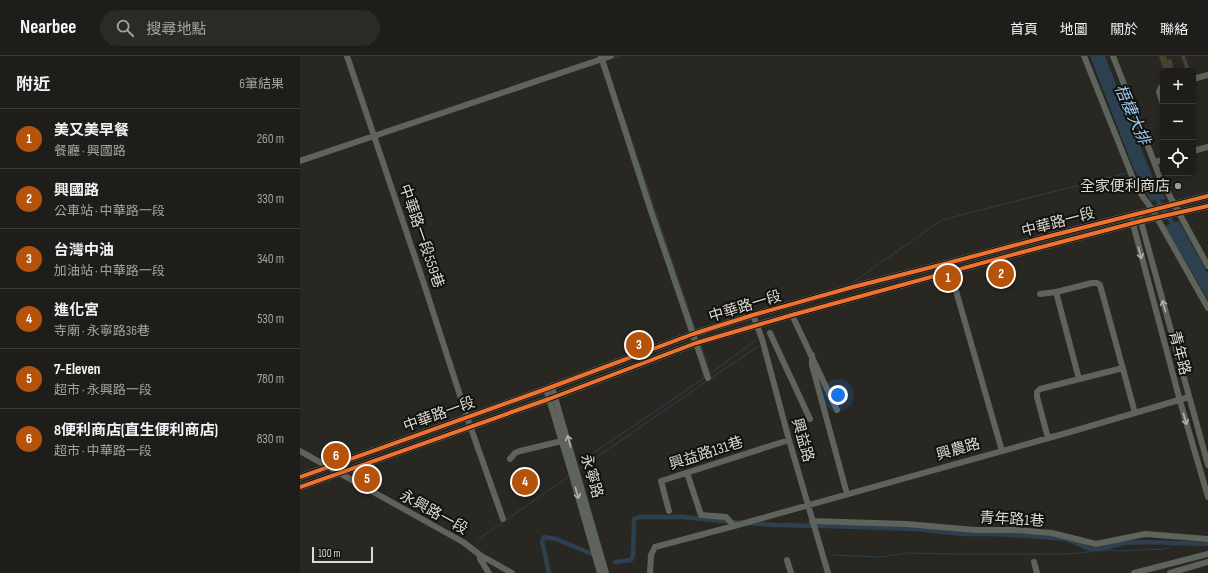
<!DOCTYPE html>
<html lang="zh-TW">
<head>
<meta charset="utf-8">
<style>
	:root { --surface:#1e1d1a; --page:#2b2a27; --text:#f1f3f6; --muted:#a1a2a2; --line:#3c3b39; --accent:#b45309 }
	body { margin:0; font-family:"Sofia Sans Condensed","Noto Sans TC",sans-serif; background:var(--page); color:var(--text) }
	.controls { position:absolute; right:12px; top:12px; display:grid; overflow:hidden; border-radius:6px; box-shadow:0 2px 6px #0003 }
	.controls button { width:36px; height:36px; display:grid; place-items:center; padding:0; border:0; border-bottom:1px solid var(--line); background:var(--surface); color:var(--text); font:20px sans-serif }
	.scale { position:absolute; left:12px; bottom:10px; width:61px; box-sizing:border-box; padding-left:4px; border:2px solid #dad9d2; border-top:0; font-size:11px; line-height:14px; white-space:nowrap; color:#dad9d2; -webkit-text-stroke:3px #12110d; paint-order:stroke }
	.you { position:absolute; left:538px; top:339px; width:14px; height:14px; margin:-10px; border:3px solid #fff; border-radius:50%; background:#1a73e8; box-shadow:0 0 0 6px #1a73e833 }
	.badge { display:grid; place-items:center; width:26px; height:26px; border-radius:50%; background:var(--accent); color:#fff; font-size:13px; font-weight:700 }
	.pin { position:absolute; translate:-50% -50%; border:2px solid #fff; box-shadow:0 1px 4px #0006 }
	.list { margin:0; padding:0; list-style:none }
	h2 { display:flex; justify-content:space-between; align-items:center; height:52px; margin:0; padding:0 16px; font-size:17px }
	h2 small { font-size:13px; font-weight:400; color:var(--muted) }
	.list li { display:grid; grid-template-columns:26px 1fr auto; gap:12px; align-items:center; box-sizing:border-box; height:60px; padding:0 16px; border-top:1px solid var(--line) }
	.list b { display:block; font-size:15px; white-space:nowrap }
	.list p { margin:0; font-size:13px; white-space:nowrap; color:var(--muted) }
	.list em { font-size:13px; font-style:normal; color:var(--muted) }
	.icon { flex:none; width:22px; height:22px; fill:none; stroke:currentColor; stroke-width:2; stroke-linecap:round; stroke-linejoin:round }
	.map { position:relative; flex:none; width:908px; height:517px; overflow:hidden }
	header { display:flex; align-items:center; gap:24px; box-sizing:border-box; height:56px; padding:0 20px; background:var(--surface); border-bottom:1px solid var(--line) }
	header strong { font-size:19px }
	nav { display:flex; gap:22px; margin-inline-start:auto; font-size:14px }
	.search { width:280px; height:36px; background:var(--page); display:flex; align-items:center; gap:10px; box-sizing:border-box; padding:0 14px; border-radius:22px; color:var(--muted); font-size:15px }
	main { display:flex }
	aside { flex:1; background:var(--surface) }
	.map>svg:first-child { display:block }
	.green { fill:#48432c }
	.water { fill:#2c4050 }
	.lines { fill:none; stroke-linecap:round; stroke-linejoin:round }
	.stream { stroke:#2c4050; stroke-width:1 }
	.canal { stroke:#2c4050; stroke-width:4.5 }
	.minor { stroke:#5e645b; stroke-width:6 }
	.major { stroke:#5e6359; stroke-width:7 }
	.cycleway-casing { stroke:#12110d; stroke-width:6 }
	.cycleway { stroke:#ef722f; stroke-width:4 }
	.oneway { stroke:#afb0a8 }
	.poi-dot { fill:#9c9b94; stroke:#12110d; stroke-width:1.5 }
	.labels { text-anchor:middle; stroke-width:4; stroke-linejoin:round; paint-order:stroke }
	.poi-label { font-size:15px; fill:#dad9d2; stroke:#12110d; text-anchor:end }
	.street-label { font-size:15px; fill:#dad9d2; stroke:#12110d }
	.water-label { font-size:16px; font-style:italic; fill:#9ac8ee; stroke:#12110d }
</style>
</head>
<body>
<header>
<strong>Nearbee</strong>
<div class="search"><svg class="icon" aria-label="search" viewBox="0 0 24 24"><circle cx="10" cy="10" r="6"/><path d="M15 15l6 6"/></svg>搜尋地點</div>
<nav><a>首頁</a><a>地圖</a><a>關於</a><a>聯絡</a></nav>
</header>
<main>
<aside>
<h2>附近<small>6筆結果</small></h2>
<ul class="list">
<li><span class="badge">1</span><div><b>美又美早餐</b><p>餐廳 · 興國路</p></div><em>260 m</em></li>
<li><span class="badge">2</span><div><b>興國路</b><p>公車站 · 中華路一段</p></div><em>330 m</em></li>
<li><span class="badge">3</span><div><b>台灣中油</b><p>加油站 · 中華路一段</p></div><em>340 m</em></li>
<li><span class="badge">4</span><div><b>進化宮</b><p>寺廟 · 永寧路36巷</p></div><em>530 m</em></li>
<li><span class="badge">5</span><div><b>7-Eleven</b><p>超市 · 永興路一段</p></div><em>780 m</em></li>
<li><span class="badge">6</span><div><b>8便利商店(直生便利商店)</b><p>超市 · 中華路一段</p></div><em>830 m</em></li>
</ul>
</aside>
<div class="map">
<svg width="908" height="517" viewBox="0 0 908 517">
	<rect width="100%" height="100%" fill="#282722"/>
	<!-- green -->
	<path class="green" d="M859,0H866L867,4L871,3L874,14L878,13L879,15H864Z
		M881,0H885L890,15H882L881,12L885,11Z"/>
	<!-- water -->
	<path class="water" d="M790,0H805L854,125L866,143L851,145L833,111Z
		M879,165L908,218V244L865,170Z"/>
	<g class="lines">
		<!-- stream -->
		<path class="stream" d="M312,2L319,0
			M300,7L305,21
			M322,56L395,273
			M553,226L642,164L827,117
			M401,289L410,317
			M400,307L404,321
			M411,317L456,284
			M411,322L457,291
			M280,406L404,322
			M278,414L407,325
			M206,464L269,420
			M177,484L203,466
			M533,499L581,501L607,497L652,498H766L790,496L802,493L816,495L864,493L879,487"/>
		<!-- canal -->
		<path class="canal" d="M855,140L875,171
			M449,467L474,469L526,470L616,473L663,478H695L728,480L766,483L790,493H802L823,487L844,486L908,488
			M315,506L331,504L333,500L334,463L339,461H383L442,467
			M249,517L242,485L244,481L256,483L292,498"/>
		<!-- minor -->
		<path class="minor" d="M47,0L124,228L167,361L203,463
			M301,0L350,152L408,322
			M784,0L834,125L843,141L852,153L908,252
			M813,0L861,124L908,210
			M893,23L908,19
			M863,31H861L859,36L863,48
			M893,95L908,91
			M0,105L311,0
			M854,106L863,104
			M840,162L908,409
			M832,164L880,345L908,441
			M648,207L702,395
			M756,236L779,323
			M740,238L756,236L792,227H797L800,229L835,357
			M453,259L462,283L489,384L528,517
			M492,259L537,354
			M470,277L510,363
			M512,299V309L547,438
			M252,331L306,517
			M246,333L271,416L300,517
			M748,382L737,341V336L740,333L823,312
			M0,395L163,486L180,499L212,517
			M210,403L215,397L220,395L262,385
			M387,417L401,459L426,461L434,470
			M369,455L361,425L489,384
			M512,465L606,468L676,474H715L752,477L796,488L845,478L908,483
			M180,499V503L189,517
			M487,504L491,517
			M734,506L737,517
			M350,517L351,499L355,491L434,470L770,376L889,341
			M834,517L908,498
			M870,517L908,506"/>
		<!-- major -->
		<path class="major" d="M0,421L246,333L393,278L453,259L553,231L648,207L746,181L908,140
			M0,431L249,343L396,287L492,259L719,197L841,165L908,150"/>
		<defs>
			<path id="cycleway" d="M0,421L246,333L393,278L453,259L553,231L648,207L746,181L908,140
				M0,431L249,343L396,287L492,259L719,197L841,165L908,150"/>
		</defs>
		<!-- cycleway casing -->
		<use href="#cycleway" class="cycleway-casing"/>
		<!-- cycleway -->
		<use href="#cycleway" class="cycleway"/>
	</g>
	<!-- one-way arrows -->
	<defs><path id="oneway-shaft" d="M-6 0H5M1.5-3L5.5 0L1.5 3" fill="none" stroke-width="1.6" stroke-linecap="round" stroke-linejoin="round"/></defs>
	<g class="oneway">
		<use href="#oneway-shaft" transform="translate(840 197) rotate(75)"/>
		<use href="#oneway-shaft" transform="translate(864 250) rotate(-105)"/>
		<use href="#oneway-shaft" transform="translate(885 363) rotate(74)"/>
		<use href="#oneway-shaft" transform="translate(269 385) rotate(-106)"/>
		<use href="#oneway-shaft" transform="translate(277 437) rotate(74)"/>
	</g>
	<!-- markers -->
	<circle class="poi-dot" cx="878" cy="130" r="4"/>
	<g class="labels">
		<!-- poi labels -->
		<g class="poi-label">
			<text x="870" y="135">全家便利商店</text>
		</g>
		<!-- street labels -->
		<g class="street-label">
			<text transform="translate(758 166) rotate(-15)" y="5">中華路一段</text>
			<text transform="translate(122 180) rotate(71)" y="5">中華路一段559巷</text>
			<text transform="translate(445 250) rotate(-17)" y="5">中華路一段</text>
			<text transform="translate(880 297) rotate(75)" y="5">青年路</text>
			<text transform="translate(139 358) rotate(-20)" y="5">中華路一段</text>
			<text transform="translate(503 384) rotate(74)" y="5">興益路</text>
			<text transform="translate(658 393) rotate(-16)" y="5">興農路</text>
			<text transform="translate(406 397) rotate(-18)" y="5">興益路131巷</text>
			<text transform="translate(292 420) rotate(74)" y="5">永寧路</text>
			<text transform="translate(134 456) rotate(29)" y="5">永興路一段</text>
			<text transform="translate(712 463) rotate(3)" y="5">青年路1巷</text>
		</g>
		<!-- water labels -->
		<g class="water-label">
			<text transform="translate(833 58) rotate(66)" y="6">梧棲大排</text>
		</g>
	</g>
</svg>
<div class="controls">
<button>+</button>
<button>−</button>
<button><svg class="icon" aria-label="locate" viewBox="0 0 24 24"><circle cx="12" cy="12" r="6"/><path d="M12 2v4M12 18v4M2 12h4M18 12h4"/></svg></button>
</div>
<div class="scale">100 m</div>
<div class="you"></div>
<div class="pin badge" style="left:648px;top:222px">1</div>
<div class="pin badge" style="left:701px;top:218px">2</div>
<div class="pin badge" style="left:339px;top:289px">3</div>
<div class="pin badge" style="left:225px;top:426px">4</div>
<div class="pin badge" style="left:67px;top:423px">5</div>
<div class="pin badge" style="left:36px;top:400px">6</div>
</div>
</main>
</body>
</html>
